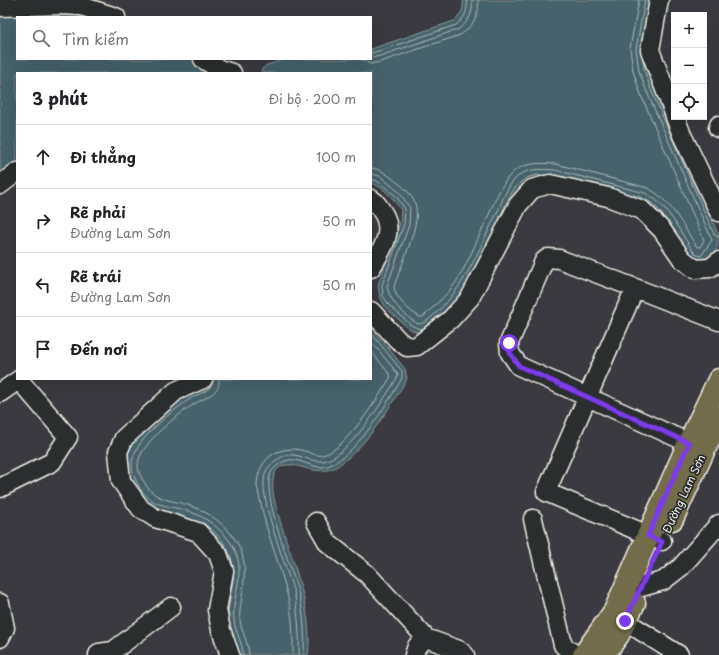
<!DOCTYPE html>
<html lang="vi">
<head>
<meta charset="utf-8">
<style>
	:root { --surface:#fff; --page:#f2f2f2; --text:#202124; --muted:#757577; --line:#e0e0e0 }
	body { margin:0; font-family:"Playpen Sans",sans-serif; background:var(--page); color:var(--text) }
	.controls { position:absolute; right:12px; top:12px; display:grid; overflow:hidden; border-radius:0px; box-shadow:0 4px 16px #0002 }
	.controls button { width:36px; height:36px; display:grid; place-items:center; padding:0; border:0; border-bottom:1px solid var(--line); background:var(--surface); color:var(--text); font:20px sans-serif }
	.stop { position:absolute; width:12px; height:12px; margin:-9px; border:3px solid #7c3aed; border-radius:50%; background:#fff }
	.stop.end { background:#7c3aed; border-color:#fff; box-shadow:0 1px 4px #0008 }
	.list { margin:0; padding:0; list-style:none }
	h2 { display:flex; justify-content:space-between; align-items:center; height:52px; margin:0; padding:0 16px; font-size:17px }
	h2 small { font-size:13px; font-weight:400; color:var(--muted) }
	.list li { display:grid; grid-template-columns:26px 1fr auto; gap:12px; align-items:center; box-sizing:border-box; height:64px; padding:0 16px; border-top:1px solid var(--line) }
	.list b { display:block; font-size:15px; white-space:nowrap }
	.list p { margin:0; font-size:13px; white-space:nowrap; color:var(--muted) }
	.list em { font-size:13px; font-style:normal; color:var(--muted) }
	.icon { flex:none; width:22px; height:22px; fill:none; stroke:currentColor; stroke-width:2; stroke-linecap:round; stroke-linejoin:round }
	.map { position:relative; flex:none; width:719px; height:655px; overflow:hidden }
	.search { position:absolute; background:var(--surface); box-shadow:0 4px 16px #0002; left:16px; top:16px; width:356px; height:44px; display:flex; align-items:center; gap:10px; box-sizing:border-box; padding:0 14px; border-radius:0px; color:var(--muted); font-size:15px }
	.panel { position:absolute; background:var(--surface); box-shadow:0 4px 16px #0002; left:16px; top:72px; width:356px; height:308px; border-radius:0px }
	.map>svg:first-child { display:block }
	.water { fill:#46626a; stroke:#8c9b9c }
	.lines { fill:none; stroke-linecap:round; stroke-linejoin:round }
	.shore { stroke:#aeb8b6; stroke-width:1 }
	.minor-casing { stroke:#f4f1e8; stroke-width:21 }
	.major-casing { stroke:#f4f1e8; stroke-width:25 }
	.minor { stroke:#2a2d2e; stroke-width:18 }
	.major { stroke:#736c4b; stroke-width:22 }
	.route { stroke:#7c3aed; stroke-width:5 }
	.labels { text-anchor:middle; stroke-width:3.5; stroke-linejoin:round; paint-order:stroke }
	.street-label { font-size:11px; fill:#f4f1e8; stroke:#2a2d2e }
</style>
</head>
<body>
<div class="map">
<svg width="719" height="655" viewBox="0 0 719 655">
	<rect width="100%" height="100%" fill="#3a3a40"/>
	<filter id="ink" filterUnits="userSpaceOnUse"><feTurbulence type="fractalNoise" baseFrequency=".025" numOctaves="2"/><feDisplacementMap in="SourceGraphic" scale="8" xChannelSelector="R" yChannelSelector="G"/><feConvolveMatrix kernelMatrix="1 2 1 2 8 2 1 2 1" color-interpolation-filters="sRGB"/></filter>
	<g filter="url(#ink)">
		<!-- water -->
		<path class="water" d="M463,0H654L648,68L655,89L718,234C719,243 717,253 710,260C708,262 702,264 698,265L655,210L541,178C529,180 523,183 516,193L481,268L463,297L423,333L416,332L408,328L386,308L380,297L378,285L400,222L401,210C394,199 384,187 371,183V73H261L262,69L267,65L285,59H371V49L454,21C461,15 464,10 463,0Z
			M0,12L96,14L105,17H17V59H197L221,73H17V168L0,181Z
			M371,327L405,369L407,379C389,408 364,451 334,468C327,471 320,471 313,470C298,467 277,456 273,480C271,495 278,513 282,527C294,565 314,616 308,655H235L225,621L229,561L132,493L125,452L133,438L147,423L209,379H371Z"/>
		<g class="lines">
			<!-- shore -->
			<path class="shore" d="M371,53L379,51L456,25C465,18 468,11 467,0
				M371,58L380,56L459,29C468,22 474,13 472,0
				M361,59L370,64L380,62L460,35C473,27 480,15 478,0
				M643,59L644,69L651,90L714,234L716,236L719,237
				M371,168C382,169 389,176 398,183C405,188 414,197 416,207C420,226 400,267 394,287C395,298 410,312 420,317H423C432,308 442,299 451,289C466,269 475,244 486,221C493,206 500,185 512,173C524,162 541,163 556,164L648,188C671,200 683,226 697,247H700L704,240L641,95L633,71L630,48L639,0
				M371,174L380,176L399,192L410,208L409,225L387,286C389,301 405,316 418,324C426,324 431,317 436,313C466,285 477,253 495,217C501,205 506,187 517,177C527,168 541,169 555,170L645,193C668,204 679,231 693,251L697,255L701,256L712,240L647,92L639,71L636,49L645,0
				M371,179L377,181L396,196L405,209L404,224L382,285L383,296L389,305L411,325L417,328L423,329
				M627,193C648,199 654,202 666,220
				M497,224C508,201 514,172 547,175
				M213,379C213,382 213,385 210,387C205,393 196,395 190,399C172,411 130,443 132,466C132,472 135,478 137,483C150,509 168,504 191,512C207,518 221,529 231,543C249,571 231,593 234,620C235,632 243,643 243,655
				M219,379C219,383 219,387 216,390C210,397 200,400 193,405C177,415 137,446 138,466C138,471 140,476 143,480C154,502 171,499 191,506C209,512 226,525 236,541C247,558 245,577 242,596C241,604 239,612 240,620C241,632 249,643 249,655
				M203,523C218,533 232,549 233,568
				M229,617L228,611L234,573
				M293,655C293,636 293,616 288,598C281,566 267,536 261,504C260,498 258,492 257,486C257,473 263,459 275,453C286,448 296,448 308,452C312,454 317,456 322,455C343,453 381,394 391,376L371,351
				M299,655C300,636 298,616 295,597C289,570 255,494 266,471C270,464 277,459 284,456C297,451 310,463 323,461C347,459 386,397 398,376L397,373L371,341
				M304,655C305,635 304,614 299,595C292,567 263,501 270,475C272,468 279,464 285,461C297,456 310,468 323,467C351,464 389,401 402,378V371L371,333"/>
			<defs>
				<path id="minor" d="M659,0L650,50L674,113
					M0,7L61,5L81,6L116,17
					M203,59L219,69L232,73
					M675,117L682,135L719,212
					M718,128L719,125
					M0,185L17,172
					M371,199C376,201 378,206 381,210C396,230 382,250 371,268
					M635,288L559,259L548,258L544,261L509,343L510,353L519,366L689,443
					M371,311L398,340L407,347L417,346L451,319L470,298L518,205L532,189L550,184L608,197L642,210L662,230L682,259L695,269L710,268L719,261
					M203,379L176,391L124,438L118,452L121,481L141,509L155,518L198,532L218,554L224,571L217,610L221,630L230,655
					M0,393L20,379
					M0,488L52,462L68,437L19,380
					M533,519L563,645L575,655
					M316,522L328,543L367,574L426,638
					M662,541L546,492L635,288L719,321
					M641,587L663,581L681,567L719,524
					M0,603L5,628L0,638
					M625,621L679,655
					M98,655L99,653L113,651L171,607
					M414,655L417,646L426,638L459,650L465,655"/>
				<path id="major" d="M672,519L719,417
					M584,655L615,611L689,443L719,380
					M603,655L618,635L634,603"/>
			</defs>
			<!-- minor casing -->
			<use href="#minor" class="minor-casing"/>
			<!-- major casing -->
			<use href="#major" class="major-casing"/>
			<!-- minor -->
			<use href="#minor" class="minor"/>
			<!-- major -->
			<use href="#major" class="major"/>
		</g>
	</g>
	<g class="lines" filter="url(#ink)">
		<!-- route -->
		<path class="route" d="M509,343L510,353L519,366L689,443L648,536L662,542L625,621"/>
	</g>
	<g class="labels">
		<!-- street labels -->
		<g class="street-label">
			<text transform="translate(684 494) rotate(-65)" y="4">Đường Lam Sơn</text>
		</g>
	</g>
</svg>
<div class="controls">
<button>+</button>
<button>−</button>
<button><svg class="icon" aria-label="locate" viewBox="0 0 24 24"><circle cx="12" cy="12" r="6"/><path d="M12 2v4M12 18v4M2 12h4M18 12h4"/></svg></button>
</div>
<div class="stop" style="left:509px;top:343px"></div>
<div class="stop end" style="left:625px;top:621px"></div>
<div class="search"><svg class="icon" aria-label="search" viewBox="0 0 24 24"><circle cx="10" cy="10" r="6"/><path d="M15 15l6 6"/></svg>Tìm kiếm</div>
<section class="panel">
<h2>3 phút<small>Đi bộ · 200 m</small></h2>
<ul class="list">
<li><svg class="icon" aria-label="ahead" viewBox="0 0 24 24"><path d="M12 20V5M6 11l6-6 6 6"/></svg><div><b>Đi thẳng</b></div><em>100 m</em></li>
<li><svg class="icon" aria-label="right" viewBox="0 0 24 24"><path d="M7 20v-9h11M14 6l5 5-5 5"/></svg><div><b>Rẽ phải</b><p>Đường Lam Sơn</p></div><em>50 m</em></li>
<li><svg class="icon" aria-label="left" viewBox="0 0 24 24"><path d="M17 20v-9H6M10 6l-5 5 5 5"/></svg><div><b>Rẽ trái</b><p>Đường Lam Sơn</p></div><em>50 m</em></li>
<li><svg class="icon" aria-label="arrive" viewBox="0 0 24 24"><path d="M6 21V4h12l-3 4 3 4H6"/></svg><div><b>Đến nơi</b></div></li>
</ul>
</section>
</div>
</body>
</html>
